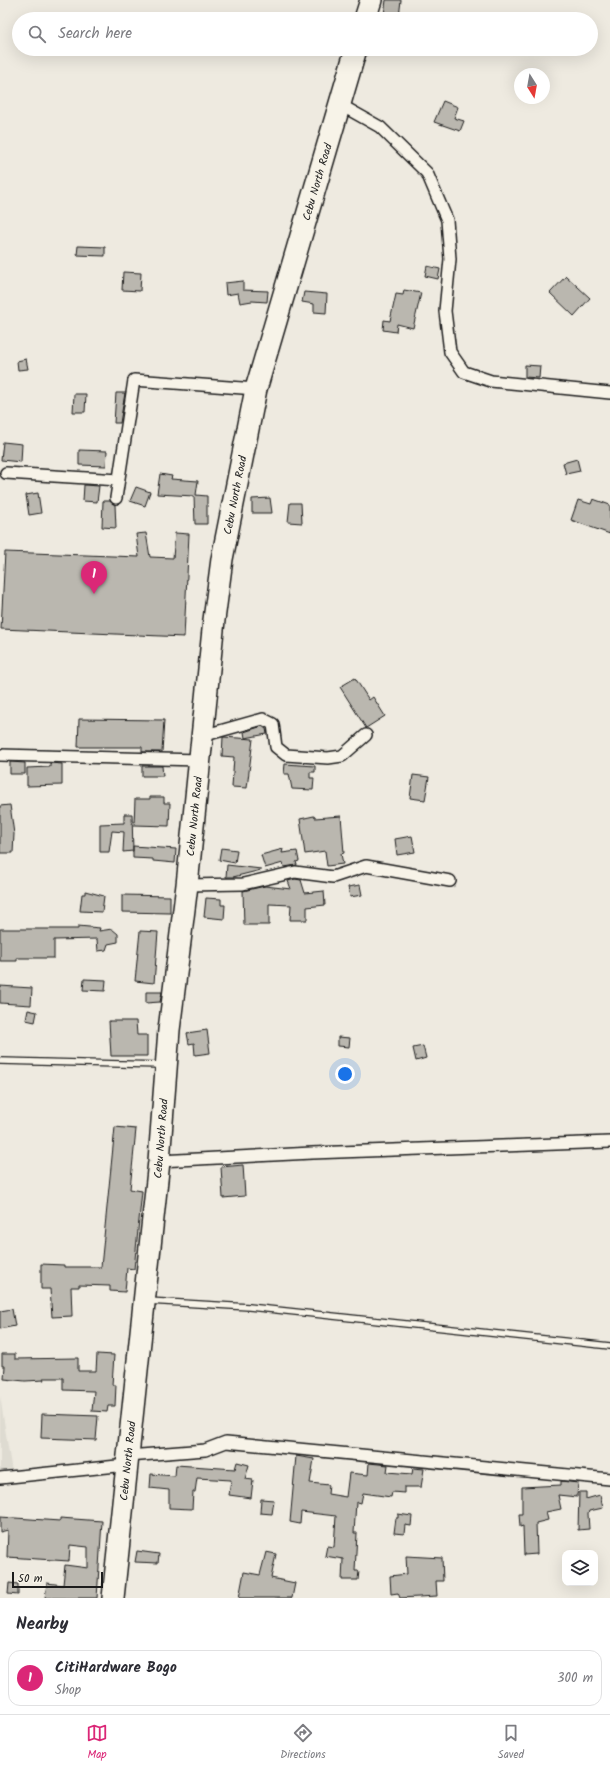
<!DOCTYPE html>
<html lang="en">
<head>
<meta charset="utf-8">
<style>
	:root { --surface:#fff; --page:#f2f2f3; --text:#2b2b33; --muted:#7c7c81; --line:#e1e1e2; --accent:#db2777 }
	body { margin:0; font-family:Kalam,sans-serif; background:var(--page); color:var(--text) }
	.controls { position:absolute; right:12px; bottom:12px; display:grid; overflow:hidden; border-radius:8px; box-shadow:0 4px 16px #0002 }
	.controls button { width:36px; height:36px; display:grid; place-items:center; padding:0; border:0; border-bottom:1px solid var(--line); background:var(--surface); color:var(--text); font:20px sans-serif }
	.compass { position:absolute; left:514px; top:68px; width:36px; height:36px; border-radius:50%; background:var(--surface); box-shadow:0 4px 16px #0002; rotate:169deg }
	.scale { position:absolute; left:12px; bottom:10px; width:91px; box-sizing:border-box; padding-left:4px; border:2px solid #1c1c1c; border-top:0; font-size:11px; line-height:14px; white-space:nowrap; color:#1c1c1c; -webkit-text-stroke:3px #f7f3e8; paint-order:stroke }
	.you { position:absolute; left:345px; top:1074px; width:14px; height:14px; margin:-10px; border:3px solid #fff; border-radius:50%; background:#1a73e8; box-shadow:0 0 0 6px #1a73e833 }
	.badge { display:grid; place-items:center; width:26px; height:26px; border-radius:50%; background:var(--accent); color:#fff; font-size:13px; font-weight:700 }
	.pin { position:absolute; translate:-50% -33px; filter:drop-shadow(0 1px 2px #0008) }
	.pin::after { content:''; position:absolute; top:21px; width:14px; height:12px; background:inherit; clip-path:polygon(0 0,100% 0,50% 100%) }
	.list { margin:0; padding:0; list-style:none }
	h2 { display:flex; justify-content:space-between; align-items:center; height:52px; margin:0; padding:0 16px; font-size:17px }
	h2 small { font-size:13px; font-weight:400; color:var(--muted) }
	.list li { display:grid; grid-template-columns:26px 1fr auto; gap:12px; align-items:center; box-sizing:border-box; height:56px; margin:0 8px 8px; padding:0 8px; border:1px solid var(--line); border-radius:12px }
	.list b { display:block; font-size:15px; white-space:nowrap }
	.list p { margin:0; font-size:13px; white-space:nowrap; color:var(--muted) }
	.list em { font-size:13px; font-style:normal; color:var(--muted) }
	.icon { flex:none; width:22px; height:22px; fill:none; stroke:currentColor; stroke-width:2; stroke-linecap:round; stroke-linejoin:round }
	.map { position:relative; flex:none; width:610px; height:1598px; overflow:hidden }
	.search { position:absolute; background:var(--surface); box-shadow:0 4px 16px #0002; left:12px; right:12px; top:12px; height:44px; display:flex; align-items:center; gap:10px; box-sizing:border-box; padding:0 14px; border-radius:22px; color:var(--muted); font-size:15px }
	.sheet { height:116px; background:var(--surface) }
	nav { display:flex; justify-content:space-around; align-items:center; box-sizing:border-box; height:56px; border-top:1px solid var(--line); background:var(--surface); font-size:11px; color:var(--muted) }
	nav a { display:grid; justify-items:center; gap:2px }
	nav .on { color:var(--accent) }
	.map>svg:first-child { display:block }
	.built { fill:#dedbd1 }
	.building { fill:#bab7af; stroke:#1c1c1c }
	.lines { fill:none; stroke-linecap:round; stroke-linejoin:round }
	.lane-casing { stroke:#1c1c1c; stroke-width:8 }
	.street-casing { stroke:#1c1c1c; stroke-width:14 }
	.highway-casing { stroke:#1c1c1c; stroke-width:24 }
	.lane { stroke:#f7f3e8; stroke-width:5.5 }
	.street { stroke:#f7f3e8; stroke-width:11 }
	.highway { stroke:#f7f3e8; stroke-width:21 }
	.labels { text-anchor:middle; stroke-width:3; stroke-linejoin:round; paint-order:stroke }
	.street-label { font-size:11px; fill:#1c1c1c; stroke:#f7f3e8 }
</style>
</head>
<body>
<div class="map">
<svg width="610" height="1598" viewBox="0 0 610 1598">
	<rect width="100%" height="100%" fill="#eeeae0"/>
	<filter id="ink" filterUnits="userSpaceOnUse"><feTurbulence type="fractalNoise" baseFrequency=".025" numOctaves="2"/><feDisplacementMap in="SourceGraphic" scale="8" xChannelSelector="R" yChannelSelector="G"/><feConvolveMatrix kernelMatrix="1 2 1 2 8 2 1 2 1" color-interpolation-filters="sRGB"/></filter>
	<g filter="url(#ink)">
		<!-- built -->
		<path class="built" d="M0,1396L12,1472L0,1473Z"/>
		<!-- building -->
		<path class="building" d="M386,0H401L399,17L384,15Z
			M443,101L458,107L454,118L464,121L460,131L434,122Z
			M78,246L105,247V256L77,255Z
			M427,266L440,269L438,279L425,276Z
			M123,272L141,273L140,291L122,290Z
			M566,276L590,298L574,316L550,293Z
			M243,281V290L268,291L267,302L252,301L240,303L238,293L226,295L225,283Z
			M404,290L421,293L413,328L397,324L396,332L383,330L384,320L390,321L396,294L403,295Z
			M304,292L327,294L326,313L314,312V304L302,302Z
			M26,359L28,369L18,370L17,361Z
			M525,365L540,366L539,378L525,377Z
			M116,393H125L120,423H114Z
			M74,394H86L85,412H73Z
			M3,442L22,444L21,462L1,460Z
			M79,450L107,451L106,466L79,465Z
			M577,459L580,471L566,474L563,463Z
			M160,474L172,476L171,479L198,481L196,495L207,496V524H195L194,496L157,494Z
			M84,485L99,486L97,502L83,501Z
			M136,487L150,492L145,506L130,501Z
			M38,493L41,513L29,515L26,495Z
			M270,498L272,513H252V499Z
			M593,499L610,505V534L571,520L578,500L591,504Z
			M103,501H110L115,505L116,528L102,527Z
			M290,503H301L302,523L288,522Z
			M146,533L150,557L173,558L175,533L189,534L184,637L1,629L5,552L139,557L136,534Z
			M355,678L369,700L373,697L385,716L366,728L340,687Z
			M79,719L164,720L162,752H142V747H78Z
			M262,726L266,729L267,734L245,738L244,732Z
			M223,737L253,739L247,788L232,787L234,757L222,756Z
			M10,762L25,763V774H10Z
			M50,763L62,764V785L27,786V768L50,767Z
			M285,764L315,766V772H310V778H314L313,790L292,789L289,774H284Z
			M142,766H162L163,776H142Z
			M413,775L429,777L425,800L410,798Z
			M150,797H164V803H170L169,826L134,825L135,799H150Z
			M10,805L14,834L13,853H0V806Z
			M124,814H132L133,851L123,852L124,832L112,831L109,852H100V824L124,823Z
			M314,816L315,818L341,816L344,853L341,854L343,864L327,866L325,851L305,854L300,819Z
			M412,836L415,852L397,855L395,839Z
			M133,846L176,849L175,863L153,861V859L133,858Z
			M221,848L237,850L235,863L219,860Z
			M283,849L282,853L297,851L299,861L296,862L297,865L284,867L283,863L265,868L261,855Z
			M227,865L261,869V870L233,877H226Z
			M295,879L301,880L305,893L324,891L325,905L307,907V920H290L291,905L269,904V925H244L243,891L265,886L291,889L288,881Z
			M360,885L362,895L350,897L348,887Z
			M85,891L104,896L102,912L80,911L82,894H85Z
			M122,895L170,896V913L122,912Z
			M206,898L221,899V905H225L224,919L204,917Z
			M78,926L100,928L99,931L112,929L118,934V942L108,944L106,950L98,951L97,939L54,940V958H17V961H0V929H78Z
			M140,931L158,932L154,983L135,981Z
			M84,979L106,980L105,991L83,990Z
			M0,986L32,988L31,1005L0,1003Z
			M146,992H162L160,1002L146,1003Z
			M28,1010L37,1012L35,1022L26,1020Z
			M109,1021H136L137,1035H147V1056H111Z
			M207,1030L210,1053L195,1055L194,1043L189,1044L187,1033Z
			M338,1037L350,1038L349,1047L338,1046Z
			M423,1046L426,1058L416,1061L413,1048Z
			M115,1127L136,1129L130,1189L142,1191L134,1269L127,1268L125,1292L110,1291V1286L79,1285V1287H71L72,1316L52,1317L50,1289H41V1264L64,1265V1267H101Z
			M243,1165L245,1196L223,1198L221,1167Z
			M12,1309L15,1326L0,1329V1311Z
			M2,1354H15V1359L78,1358V1371H96L97,1354L114,1355L112,1385H116L115,1406H108L107,1412L92,1411L94,1391L63,1390V1378H43L44,1380L25,1381L4,1379L5,1366H2Z
			M42,1414L98,1416L96,1440L41,1438Z
			M296,1456L314,1459L310,1483L329,1485L328,1494L346,1497L349,1473L368,1475L369,1463L388,1465L387,1472L412,1474L413,1468L424,1469L421,1487H404V1493L392,1492L391,1497L363,1493L361,1503L356,1502L354,1533H357L355,1571H359L358,1580H342L343,1559L325,1556L327,1546L334,1547L336,1516L301,1512L300,1524L290,1522Z
			M237,1462L249,1465L245,1479L253,1480L251,1498L229,1495L231,1480L197,1478L195,1492H193L192,1509L169,1508V1490L150,1488L151,1474L175,1476L176,1465L235,1469Z
			M561,1481L578,1483L577,1497L558,1495L561,1509L546,1512L548,1520L536,1523L537,1554L524,1555L523,1526L520,1527L519,1514H522V1487L561,1485Z
			M579,1492H586V1499L600,1495L603,1508L589,1511L588,1514L589,1529L578,1530Z
			M261,1499L274,1500L272,1514L260,1513Z
			M398,1514L412,1516L411,1526L405,1525L404,1534L394,1533L396,1518H398Z
			M0,1517L60,1521V1518L102,1521L97,1598H45L47,1583L63,1585L65,1565L88,1568V1547L70,1545L69,1561L7,1557L8,1530L0,1532Z
			M137,1551L159,1554L158,1563L135,1562Z
			M266,1552L276,1554L271,1578L295,1583L292,1598H239L244,1572L260,1575Z
			M406,1556L442,1558L443,1581H436L437,1596L400,1598L398,1593L391,1594L390,1576L407,1574Z
			M9,1583L18,1584V1595L8,1594Z"/>
		<g class="lines">
			<defs>
				<path id="lane" d="M0,1061L162,1065
					M148,1301L249,1307L610,1346"/>
				<path id="street" d="M339,104L380,127L427,173L447,220L450,259L445,311L450,352L464,372L491,381L610,393
					M6,473L119,480
					M116,498L134,380L256,389
					M202,736L263,719L273,724L276,747L286,755L328,758L342,756L366,735
					M0,755L200,760
					M187,885L243,884L295,872L333,877L366,866L450,881
					M159,1161L312,1153L610,1142
					M128,1456L205,1450L226,1442L610,1479
					M0,1478L127,1465"/>
				<g id="highway">
					<path d="M365,19L371,0"/>
					<path id="s1" d="M113,1598L159,1161L169,1030L187,885L214,620L222,559L256,389L356,49"/>
				</g>
			</defs>
			<!-- lane casing -->
			<use href="#lane" class="lane-casing"/>
			<!-- street casing -->
			<use href="#street" class="street-casing"/>
			<!-- highway casing -->
			<use href="#highway" class="highway-casing"/>
			<!-- lane -->
			<use href="#lane" class="lane"/>
			<!-- street -->
			<use href="#street" class="street"/>
			<!-- highway -->
			<use href="#highway" class="highway"/>
		</g>
	</g>
	<g class="labels">
		<!-- street labels -->
		<g class="street-label">
			<text dy="4" stroke="none"><textPath href="#s1" startOffset="1434">Cebu North Road</textPath></text>
			<text dy="4" stroke="none"><textPath href="#s1" startOffset="1110">Cebu North Road</textPath></text>
			<text dy="4" stroke="none"><textPath href="#s1" startOffset="786">Cebu North Road</textPath></text>
			<text dy="4" stroke="none"><textPath href="#s1" startOffset="462">Cebu North Road</textPath></text>
			<text dy="4" stroke="none"><textPath href="#s1" startOffset="138">Cebu North Road</textPath></text>
		</g>
	</g>
</svg>
<div class="controls">
<button><svg class="icon" aria-label="layers" viewBox="0 0 24 24"><path d="M12 4l9 5-9 5-9-5zM3 14l9 5 9-5"/></svg></button>
</div>
<svg class="compass" viewBox="-18 -18 36 36"><path d="M0-13l5 13h-10z" fill="#e53935"/><path d="M0 13l5-13h-10z" fill="#7c7c81"/></svg>
<div class="scale">50 m</div>
<div class="you"></div>
<div class="pin badge" style="left:94px;top:594px">1</div>
<div class="search"><svg class="icon" aria-label="search" viewBox="0 0 24 24"><circle cx="10" cy="10" r="6"/><path d="M15 15l6 6"/></svg>Search here</div>
</div>
<section class="sheet">
<h2>Nearby<small></small></h2>
<ul class="list">
<li><span class="badge">1</span><div><b>CitiHardware Bogo</b><p>Shop</p></div><em>300 m</em></li>
</ul>
</section>
<nav>
<a class="on"><svg class="icon" aria-label="map" viewBox="0 0 24 24"><path d="M3 6l6-2 6 2 6-2v14l-6 2-6-2-6 2zM9 4v14M15 6v14"/></svg>Map</a>
<a><svg class="icon" aria-label="directions" viewBox="0 0 24 24"><path d="M12 3l9 9-9 9-9-9zM9 14v-3h6M13 9l2 2-2 2"/></svg>Directions</a>
<a><svg class="icon" aria-label="saved" viewBox="0 0 24 24"><path d="M7 4h10v16l-5-4-5 4z"/></svg>Saved</a>
</nav>
</body>
</html>
